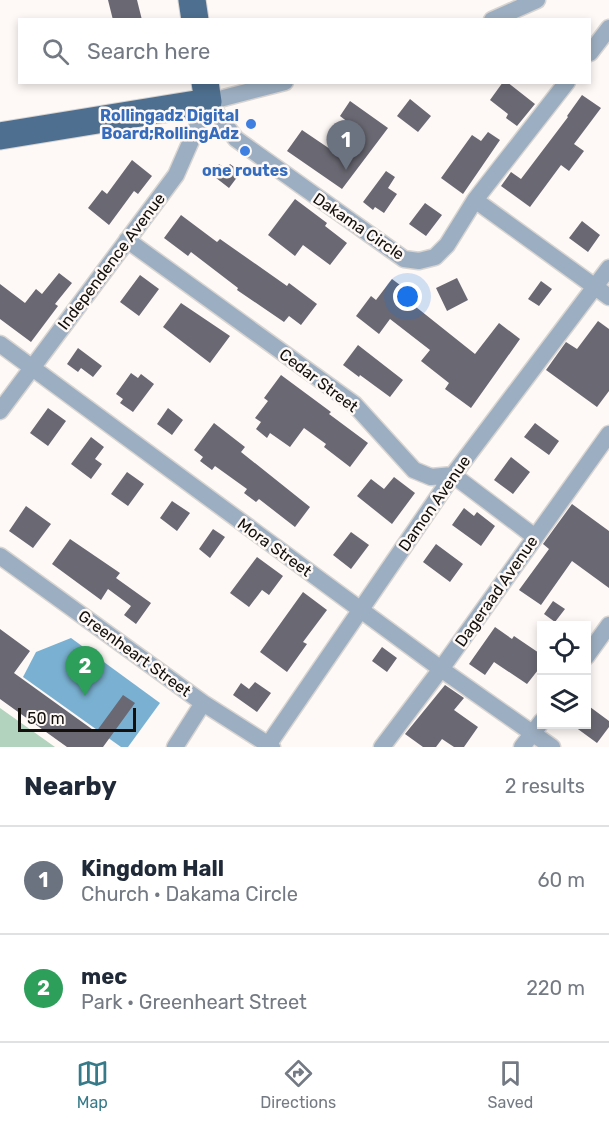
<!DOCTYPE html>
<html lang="en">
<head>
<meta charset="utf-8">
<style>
	:root { --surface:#fff; --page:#f2f2f3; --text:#1f2937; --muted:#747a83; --line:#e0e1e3; --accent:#367a89 }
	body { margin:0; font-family:Rubik,sans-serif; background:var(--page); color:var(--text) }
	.controls { position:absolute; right:18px; bottom:18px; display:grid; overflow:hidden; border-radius:0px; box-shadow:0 3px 9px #0003 }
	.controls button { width:54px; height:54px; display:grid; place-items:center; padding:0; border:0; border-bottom:2px solid var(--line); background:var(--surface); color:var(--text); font:30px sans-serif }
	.scale { position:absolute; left:18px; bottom:15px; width:118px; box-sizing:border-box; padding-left:6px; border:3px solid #130f0d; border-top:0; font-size:16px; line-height:21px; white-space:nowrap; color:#130f0d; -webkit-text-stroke:4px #fef9f6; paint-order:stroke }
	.you { position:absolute; left:408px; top:297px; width:21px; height:21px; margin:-15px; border:4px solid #fff; border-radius:50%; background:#1a73e8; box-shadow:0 0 0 9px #1a73e833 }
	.badge { display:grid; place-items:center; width:39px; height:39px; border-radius:50%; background:var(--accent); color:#fff; font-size:20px; font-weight:700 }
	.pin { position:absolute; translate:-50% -50px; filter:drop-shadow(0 2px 3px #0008) }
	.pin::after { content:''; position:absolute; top:32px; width:21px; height:18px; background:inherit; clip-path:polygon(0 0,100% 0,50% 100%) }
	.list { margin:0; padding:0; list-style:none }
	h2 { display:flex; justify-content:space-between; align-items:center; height:78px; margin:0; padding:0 24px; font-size:26px }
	h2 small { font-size:20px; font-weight:400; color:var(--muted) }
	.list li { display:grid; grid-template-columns:39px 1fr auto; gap:18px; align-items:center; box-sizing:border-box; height:108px; padding:0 24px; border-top:2px solid var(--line) }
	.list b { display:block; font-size:22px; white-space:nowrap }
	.list p { margin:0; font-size:20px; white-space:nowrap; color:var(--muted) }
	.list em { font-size:20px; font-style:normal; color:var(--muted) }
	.icon { flex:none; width:33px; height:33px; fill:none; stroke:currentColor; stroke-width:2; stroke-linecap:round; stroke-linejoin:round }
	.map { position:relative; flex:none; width:609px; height:747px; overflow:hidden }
	.search { position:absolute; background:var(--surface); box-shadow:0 3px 9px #0003; left:18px; right:18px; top:18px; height:66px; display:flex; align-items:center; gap:15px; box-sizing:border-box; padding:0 21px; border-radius:0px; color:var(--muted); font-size:22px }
	.sheet { height:294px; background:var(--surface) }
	nav { display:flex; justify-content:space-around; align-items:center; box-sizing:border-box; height:84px; border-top:2px solid var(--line); background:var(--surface); font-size:16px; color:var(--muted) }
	nav a { display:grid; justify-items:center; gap:3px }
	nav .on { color:var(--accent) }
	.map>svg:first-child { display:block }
	.grass { fill:#b2d3bd }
	.water { fill:#7ab1d2 }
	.building { fill:#6a6872 }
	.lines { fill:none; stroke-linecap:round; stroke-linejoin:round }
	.street-casing { stroke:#d8d4d1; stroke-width:19 }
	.primary-casing { stroke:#d8d4d1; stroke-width:29 }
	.street { stroke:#9caec1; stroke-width:16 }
	.primary { stroke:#4e6f8f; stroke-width:27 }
	.shop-dot { fill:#3f7fe0; stroke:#fef9f6; stroke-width:2 }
	.labels { text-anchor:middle; stroke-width:5; stroke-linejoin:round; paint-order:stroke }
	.shop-label { font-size:16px; font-weight:bold; fill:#366cbe; stroke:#fef9f6; text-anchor:end }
	.street-label { font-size:16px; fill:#130f0d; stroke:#fef9f6 }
</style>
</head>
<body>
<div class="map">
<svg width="609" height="747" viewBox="0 0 609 747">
	<rect width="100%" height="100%" fill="#fef9f6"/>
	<!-- grass -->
	<path class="grass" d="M0,708L55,747H0Z"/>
	<!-- water -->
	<path class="water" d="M71,638L160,703L128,747H121L23,677L36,652Z"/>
	<!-- building -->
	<path class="building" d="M108,0H137L142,20H113Z
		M503,82H507L535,104L517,126L506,118L508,114L490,100Z
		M582,95L601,108L574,144L584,151L569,171L561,165L530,207L501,186L511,172L521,179L568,117L567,116Z
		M410,99L431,116L418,132L397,116Z
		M350,101L388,128L342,189L287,151L302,130L330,149L349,123L340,116Z
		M488,132L500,140L463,194L441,178L472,135L481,141Z
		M132,160L152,176L138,194L134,191L109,225L88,208L102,190L107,194Z
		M219,164L226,169L230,164L241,172L229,188L211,174Z
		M386,171L395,177L388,188L397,194L384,213L375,207L373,210L363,202Z
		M295,199L327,223L325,226L347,243L330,265L303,245L295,256L268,235Z
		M425,203L442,215L426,236L409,224Z
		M181,215L217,242L220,239L287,286L289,283L317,304L301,325L289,316L284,322L237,290L238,288L191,252L188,256L164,238Z
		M582,221L600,235L588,252L569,238Z
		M59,273L72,283L55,304L58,306L31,342L0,319V284L25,303L36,289L42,294Z
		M140,275L159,289L139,316L120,302Z
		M457,278L468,300L447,311L436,288Z
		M392,279L416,297L411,303L475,354L499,323L520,339L471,408L445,389L449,383L421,361L430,350L390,319L379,334L356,316L371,296L376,300Z
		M541,281L552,289L539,306L528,299Z
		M181,303L230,336L210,363L163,327Z
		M598,321L609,329V391L597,407L546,370L566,342L577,349Z
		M358,345L403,380L390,397L360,375L359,377L343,365Z
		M78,348L102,366L93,377L81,368L78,372L67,364Z
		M131,373L138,378L141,374L154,384L133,412L120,403L123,399L116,394Z
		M281,375L331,412L329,414L368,443L350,467L324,447L326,444L304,428L290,447L270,433L267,438L256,429L261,422L255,418L268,401L264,398Z
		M48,408L66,421L48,446L30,433Z
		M168,408L183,420L172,435L157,424Z
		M214,423L245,447L241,452L310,507L295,527L259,499L256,502L244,493L247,489L215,466L212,470L200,461L203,457L194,450Z
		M535,423L559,441L549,455L524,437Z
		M91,437L104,447L95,459L102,464L91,479L71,464Z
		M511,457L530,472L513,494L494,480Z
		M127,472L144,484L128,506L111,494Z
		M394,477L415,493L392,524L357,496L371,479L384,489Z
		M172,501L190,513L177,531L160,518Z
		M572,504L609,531V588L572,561L541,605L519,590L549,549L543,544Z
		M26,506L51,524L33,548L9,531Z
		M464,508L474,516L477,512L495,526L481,546L452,525Z
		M213,529L225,537L210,558L199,549Z
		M351,532L369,545L351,569L333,555Z
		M70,539L120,573L116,578L151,603L136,624L124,615L131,606L108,589L101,600L52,564Z
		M436,544L463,564L450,582L423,562Z
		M257,557L283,576L269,595L262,590L249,607L230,593Z
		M303,592L327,610L303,642L307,644L287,672L260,652Z
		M553,601L565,609L555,622L544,614Z
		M495,627L512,639L514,636L542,655V665L527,684L494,662L485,675L469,664Z
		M0,629L30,651L14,673L96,732L123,695L135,703L103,747H67L0,699Z
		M382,647L397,658L387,672L372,661Z
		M255,682L271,693L257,712L233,695L241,683L249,689Z
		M445,685L464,698L454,710L478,727L464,747H454L442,739L436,747H423L405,734Z
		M586,704L609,721V727L597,743L571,724H586Z"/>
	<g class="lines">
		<defs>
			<path id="street" d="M492,20L537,0
				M590,53L609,28
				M208,102L236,139L404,259L419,261L435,257L447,245L475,200L567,82
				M208,102L285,82
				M475,200L609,297
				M127,240L354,404L414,470L431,477L453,475L535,537
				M0,344L441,669L552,747
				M0,411L176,175L208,102
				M0,556L203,703L272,747
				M586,657L609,625
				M268,745L453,475L609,268
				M175,747L203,703
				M382,747L441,669L609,434
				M522,747L542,721"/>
			<path id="primary" d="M192,0L195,20
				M0,136L208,102L205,82"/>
		</defs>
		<!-- street casing -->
		<use href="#street" class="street-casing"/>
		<!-- primary casing -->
		<use href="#primary" class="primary-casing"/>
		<!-- street -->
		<use href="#street" class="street"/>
		<!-- primary -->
		<use href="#primary" class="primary"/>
	</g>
	<!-- markers -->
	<g class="shop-dot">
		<circle cx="251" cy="124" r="6"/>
		<circle cx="245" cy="151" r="6"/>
	</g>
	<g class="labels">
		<!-- shop labels -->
		<g class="shop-label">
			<text x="239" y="121">Rollingadz Digital<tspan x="239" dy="18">Board;RollingAdz</tspan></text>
			<text x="245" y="176" text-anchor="middle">one routes</text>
		</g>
		<!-- street labels -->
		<g class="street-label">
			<text transform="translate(359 226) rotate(34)" y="6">Dakama Circle</text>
			<text transform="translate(111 261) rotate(-53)" y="6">Independence Avenue</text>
			<text transform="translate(319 380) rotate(37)" y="6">Cedar Street</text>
			<text transform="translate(434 503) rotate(-55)" y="6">Damon Avenue</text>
			<text transform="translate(275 547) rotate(36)" y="6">Mora Street</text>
			<text transform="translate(496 591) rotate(-55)" y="6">Dageraad Avenue</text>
			<text transform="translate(135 653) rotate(36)" y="6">Greenheart Street</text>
		</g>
	</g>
</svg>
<div class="controls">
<button><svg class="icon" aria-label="locate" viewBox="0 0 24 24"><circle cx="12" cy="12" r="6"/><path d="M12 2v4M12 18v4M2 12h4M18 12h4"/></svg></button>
<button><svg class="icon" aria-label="layers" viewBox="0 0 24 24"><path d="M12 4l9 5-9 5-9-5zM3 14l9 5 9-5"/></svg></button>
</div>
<div class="scale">50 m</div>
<div class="you"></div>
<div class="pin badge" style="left:346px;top:170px;background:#6b7280">1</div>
<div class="pin badge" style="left:85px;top:696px;background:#2e9e5b">2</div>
<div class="search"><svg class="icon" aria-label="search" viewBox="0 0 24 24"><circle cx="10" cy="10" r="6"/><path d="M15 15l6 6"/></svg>Search here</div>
</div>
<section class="sheet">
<h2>Nearby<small>2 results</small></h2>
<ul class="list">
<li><span class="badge" style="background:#6b7280">1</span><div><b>Kingdom Hall</b><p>Church · Dakama Circle</p></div><em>60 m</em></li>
<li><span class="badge" style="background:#2e9e5b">2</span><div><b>mec</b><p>Park · Greenheart Street</p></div><em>220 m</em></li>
</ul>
</section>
<nav>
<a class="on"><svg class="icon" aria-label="map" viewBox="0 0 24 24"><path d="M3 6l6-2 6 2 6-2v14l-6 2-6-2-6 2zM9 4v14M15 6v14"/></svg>Map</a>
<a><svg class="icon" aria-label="directions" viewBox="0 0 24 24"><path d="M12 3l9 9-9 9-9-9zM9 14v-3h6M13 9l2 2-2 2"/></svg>Directions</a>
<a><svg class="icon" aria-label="saved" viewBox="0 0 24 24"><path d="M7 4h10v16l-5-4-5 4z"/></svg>Saved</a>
</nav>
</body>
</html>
